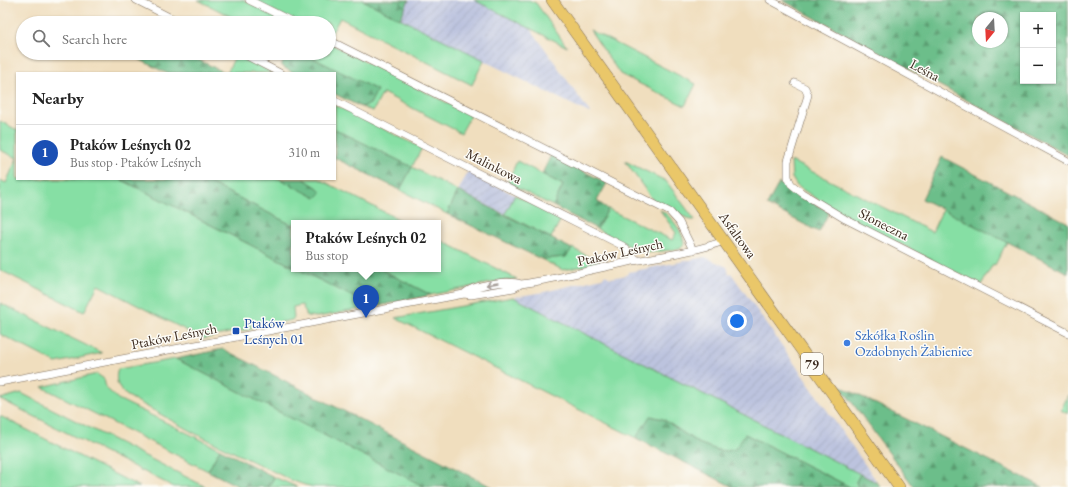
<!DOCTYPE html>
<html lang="en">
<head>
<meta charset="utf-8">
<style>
	:root { --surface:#fff; --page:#f6f6f6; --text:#222; --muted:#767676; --line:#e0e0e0; --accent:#0b8043 }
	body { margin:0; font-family:"EB Garamond",serif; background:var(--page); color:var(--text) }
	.controls { position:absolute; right:12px; top:12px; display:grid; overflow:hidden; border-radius:0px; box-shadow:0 1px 3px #0004 }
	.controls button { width:36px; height:36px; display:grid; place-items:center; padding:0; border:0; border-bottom:1px solid var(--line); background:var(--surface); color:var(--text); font:20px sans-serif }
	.compass { position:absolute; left:972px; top:12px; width:36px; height:36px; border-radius:50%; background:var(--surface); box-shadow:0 1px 3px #0004; rotate:198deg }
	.you { position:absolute; left:737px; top:321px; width:14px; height:14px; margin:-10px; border:3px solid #fff; border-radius:50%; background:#1a73e8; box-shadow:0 0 0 6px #1a73e833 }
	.badge { display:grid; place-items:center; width:26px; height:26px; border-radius:50%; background:var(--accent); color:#fff; font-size:13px; font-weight:700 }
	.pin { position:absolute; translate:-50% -33px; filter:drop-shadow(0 1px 2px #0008) }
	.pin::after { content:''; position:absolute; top:21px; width:14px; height:12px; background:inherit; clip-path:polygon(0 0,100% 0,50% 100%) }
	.popup { position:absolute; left:291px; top:220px; width:150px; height:52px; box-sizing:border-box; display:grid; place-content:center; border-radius:0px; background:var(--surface); filter:drop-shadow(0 1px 3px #0005); font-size:13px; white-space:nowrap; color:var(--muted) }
	.popup b { font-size:15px; color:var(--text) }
	.popup::after { content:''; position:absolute; left:50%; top:100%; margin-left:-8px; border:8px solid transparent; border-top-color:var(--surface) }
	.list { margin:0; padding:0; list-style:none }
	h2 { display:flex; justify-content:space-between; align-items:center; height:52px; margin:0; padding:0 16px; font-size:17px }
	h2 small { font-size:13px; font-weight:400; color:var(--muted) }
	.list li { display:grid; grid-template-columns:26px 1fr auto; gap:12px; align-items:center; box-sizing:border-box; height:56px; padding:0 16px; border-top:1px solid var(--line) }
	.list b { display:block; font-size:15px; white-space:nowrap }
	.list p { margin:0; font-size:13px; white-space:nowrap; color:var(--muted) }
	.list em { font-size:13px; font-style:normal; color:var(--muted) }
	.icon { flex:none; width:22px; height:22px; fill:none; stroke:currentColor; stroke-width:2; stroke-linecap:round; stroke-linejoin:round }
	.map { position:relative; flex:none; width:1068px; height:487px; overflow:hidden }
	.search { position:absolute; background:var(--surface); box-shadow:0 1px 3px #0004; left:16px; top:16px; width:320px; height:44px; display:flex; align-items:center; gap:10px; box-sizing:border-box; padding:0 14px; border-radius:22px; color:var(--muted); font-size:15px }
	.panel { position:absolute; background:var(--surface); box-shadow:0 1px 3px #0004; left:16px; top:72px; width:320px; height:108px; border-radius:0px }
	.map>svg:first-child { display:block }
	.industrial { fill:url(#industrial-furrows) }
	.green { fill:#86dfa4; stroke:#608461 }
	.forest { fill:url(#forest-firs); stroke:#547454; fill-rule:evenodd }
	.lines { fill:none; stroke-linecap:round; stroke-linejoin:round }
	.street-casing { stroke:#7a6956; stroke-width:8 }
	.primary-casing { stroke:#7a6956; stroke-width:12 }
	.street { stroke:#fff; stroke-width:7 }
	.primary { stroke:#eac769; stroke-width:11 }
	.oneway { stroke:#a79f9a }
	.transit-dot { fill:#1a4fb4; stroke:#fdfcf7; stroke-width:1.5 }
	.shop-dot { fill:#3f7fe0; stroke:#fdfcf7; stroke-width:1.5 }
	.labels { text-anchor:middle; stroke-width:3; stroke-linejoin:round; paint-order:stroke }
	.shield { fill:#fdfcf7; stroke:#75695f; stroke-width:1 }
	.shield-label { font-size:13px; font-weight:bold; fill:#3b2a1e }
	.street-label { font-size:14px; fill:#3b2a1e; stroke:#fdfcf7 }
	.transit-label { font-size:14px; fill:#164399; stroke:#fdfcf7; text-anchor:start }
	.shop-label { font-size:14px; fill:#366cbe; stroke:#fdfcf7; text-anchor:start }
</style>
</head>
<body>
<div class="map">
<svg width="1068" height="487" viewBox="0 0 1068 487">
	<defs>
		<pattern id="industrial-furrows" width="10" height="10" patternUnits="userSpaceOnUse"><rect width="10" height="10" fill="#bcc3de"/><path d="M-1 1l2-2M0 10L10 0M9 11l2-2" fill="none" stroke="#a2a8be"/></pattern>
		<pattern id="forest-firs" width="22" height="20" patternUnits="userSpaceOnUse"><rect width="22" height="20" fill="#6cbe8a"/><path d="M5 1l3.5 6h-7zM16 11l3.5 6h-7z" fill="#5a9b70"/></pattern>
	</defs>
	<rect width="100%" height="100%" fill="#fdfcf7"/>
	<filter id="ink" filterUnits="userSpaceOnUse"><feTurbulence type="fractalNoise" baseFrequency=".025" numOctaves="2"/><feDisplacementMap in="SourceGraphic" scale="8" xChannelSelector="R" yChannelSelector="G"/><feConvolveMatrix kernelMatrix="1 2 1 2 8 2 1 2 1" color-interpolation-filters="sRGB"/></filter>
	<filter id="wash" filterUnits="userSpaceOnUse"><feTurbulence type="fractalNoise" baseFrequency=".012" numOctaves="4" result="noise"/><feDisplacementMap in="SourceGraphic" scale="16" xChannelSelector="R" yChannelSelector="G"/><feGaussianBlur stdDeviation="0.9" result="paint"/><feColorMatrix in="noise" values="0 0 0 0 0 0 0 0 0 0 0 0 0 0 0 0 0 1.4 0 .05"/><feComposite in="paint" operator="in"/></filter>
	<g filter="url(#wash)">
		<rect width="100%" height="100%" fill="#f0debe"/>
		<!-- industrial -->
		<path class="industrial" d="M409,0H474L531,29L591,114L400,19Z
			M468,171L515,195L505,214L458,191Z
			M705,257L727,267L729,274L731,273L878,483L513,297L544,292L602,278L605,275L611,278L627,275L629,272Z"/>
		<!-- green -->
		<path class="green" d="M198,0H243L289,23H244Z
			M252,0H363L484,60L472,85L340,18L329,38V23H298Z
			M474,0H529L536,3L567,47Z
			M590,30L696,84L685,106L620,74Z
			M329,43L471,115L461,133L383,93L373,111L361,107L370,104L376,90L303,53H329Z
			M236,54L273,73H227Z
			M335,105L422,148L412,167L458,191L447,214L400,190L412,167L335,129Z
			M0,121L17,130V179H120L294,267V269H298L373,307L317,317L307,316L302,305L293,307L294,318L292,320L257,327L256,322L251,323L252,329L239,331V329L233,330V332L203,339L98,285L84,312L0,270V180L6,183L17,158L0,150Z
			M517,161L563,185L553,206L507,183Z
			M625,161L666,181L695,220H691L654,202Z
			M791,161L932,232L943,209L1007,242L995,265L993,264L981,285L839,213L797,186L792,178Z
			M202,179H280L316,197L318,188L304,179H319L406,223H294V226Z
			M515,195L561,219L551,238L505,214Z
			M608,209L672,240L676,233L660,210C671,215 684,233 684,245L680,249L646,253L636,250L597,229Z
			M438,239L517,279L500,281L431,295L380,269H438Z
			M572,248L601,263L563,270L541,259L566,257Z
			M513,297L860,474L856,482L858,487H850L745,434L736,449L727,452L717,450L698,443L663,419L651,416L636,438L395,318Z
			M0,303L102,353L56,363L0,334Z
			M176,359L410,479L425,487H314L305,485L293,481L192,432L126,395C118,388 114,380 118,369Z
			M97,374L104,379L106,388L118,399L220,449L208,471L42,387Z
			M21,393L206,487H174L0,399Z
			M1068,395V414L1061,410Z
			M0,416L140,487H0Z
			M274,477L297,487H269Z"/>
		<!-- forest -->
		<path class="forest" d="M363,0H409L400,19Z
			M782,0H1068V155ZM1023,15H1053V81H1023ZM978,18H1002V42H978Z
			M127,53H185L225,73H166Z
			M287,53H303L377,90L370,104L361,107L335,94V73H294L281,66Z
			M335,129L412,167L400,190L335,158Z
			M551,155L607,183L597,201L608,209L597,229L553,206L563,185L542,174Z
			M942,157L1068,223V273L922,199Z
			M120,179H202L294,226V267Z
			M280,179H304L318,188L321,193L316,198Z
			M779,183L829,212L819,232L767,205Z
			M458,191L572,249L566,257L541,259L447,214Z
			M298,269H380L431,295L373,307Z
			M223,349L492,487H425L176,359Z
			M840,386L1043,487H914Z
			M650,416L663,419L698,443L717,450L727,451L735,449L745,434L850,487H733L636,438Z
			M220,449L274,477L269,487H240L208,471Z
			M860,474L878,483L881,487H858L856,482Z"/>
	</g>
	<g filter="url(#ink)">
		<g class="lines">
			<defs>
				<path id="street" d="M136,0L181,23
					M249,0L295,23
					M770,0L1068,161
					M329,40L670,212L679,222L693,250
					M241,53L280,73
					M795,83L805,88L808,95L788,161V177L791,184L802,193L845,219L1068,333
					M335,101L623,246L637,260
					M464,294C473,284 509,280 521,284
					M0,382L464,294L471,295L514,288L521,284C558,279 593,269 629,262C661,256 694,252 724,241"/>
				<path id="primary" d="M552,0L899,487"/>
			</defs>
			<!-- street casing -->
			<use href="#street" class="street-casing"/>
			<!-- primary casing -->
			<use href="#primary" class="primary-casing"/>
			<!-- street -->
			<use href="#street" class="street"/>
			<!-- primary -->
			<use href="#primary" class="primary"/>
		</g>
		<!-- one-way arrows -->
		<defs><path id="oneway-shaft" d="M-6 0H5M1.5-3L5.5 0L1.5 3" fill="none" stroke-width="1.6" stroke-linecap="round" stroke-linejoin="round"/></defs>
		<use class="oneway" href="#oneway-shaft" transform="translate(492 284) rotate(170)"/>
	</g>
	<!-- markers -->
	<rect class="transit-dot" x="232" y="327" width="8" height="8" rx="2"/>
	<circle class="shop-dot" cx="847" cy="343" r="4"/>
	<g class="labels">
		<!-- shield labels -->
		<rect class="shield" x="801" y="353" width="22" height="22" rx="3"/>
		<g class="shield-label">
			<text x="812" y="369">79</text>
		</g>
		<!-- street labels -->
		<g class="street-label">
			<text transform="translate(925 70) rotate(28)" y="5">Leśna</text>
			<text transform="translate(494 166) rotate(27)" y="5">Malinkowa</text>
			<text transform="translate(884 224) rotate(27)" y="5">Słoneczna</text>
			<text transform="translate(738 235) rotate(54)" y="5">Asfaltowa</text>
			<text transform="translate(620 252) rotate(-12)" y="5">Ptaków Leśnych</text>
			<text transform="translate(174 336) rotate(-11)" y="5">Ptaków Leśnych</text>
		</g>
		<!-- transit labels -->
		<g class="transit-label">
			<text x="244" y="328">Ptaków<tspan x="244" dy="16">Leśnych 01</tspan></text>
		</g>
		<!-- shop labels -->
		<g class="shop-label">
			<text x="855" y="340">Szkółka Roślin<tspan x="855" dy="16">Ozdobnych Żabieniec</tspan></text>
		</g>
	</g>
</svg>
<div class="controls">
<button>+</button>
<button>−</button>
</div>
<svg class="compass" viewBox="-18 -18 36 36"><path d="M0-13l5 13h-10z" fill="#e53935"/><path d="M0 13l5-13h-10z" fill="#767676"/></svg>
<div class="you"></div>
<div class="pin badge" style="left:366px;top:318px;background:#1a4fb4">1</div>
<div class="popup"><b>Ptaków Leśnych 02</b>Bus stop</div>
<div class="search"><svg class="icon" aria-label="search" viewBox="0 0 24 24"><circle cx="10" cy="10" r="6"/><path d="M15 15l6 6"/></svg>Search here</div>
<section class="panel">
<h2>Nearby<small></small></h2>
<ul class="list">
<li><span class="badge" style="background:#1a4fb4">1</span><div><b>Ptaków Leśnych 02</b><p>Bus stop · Ptaków Leśnych</p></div><em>310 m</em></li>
</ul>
</section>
</div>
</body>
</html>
